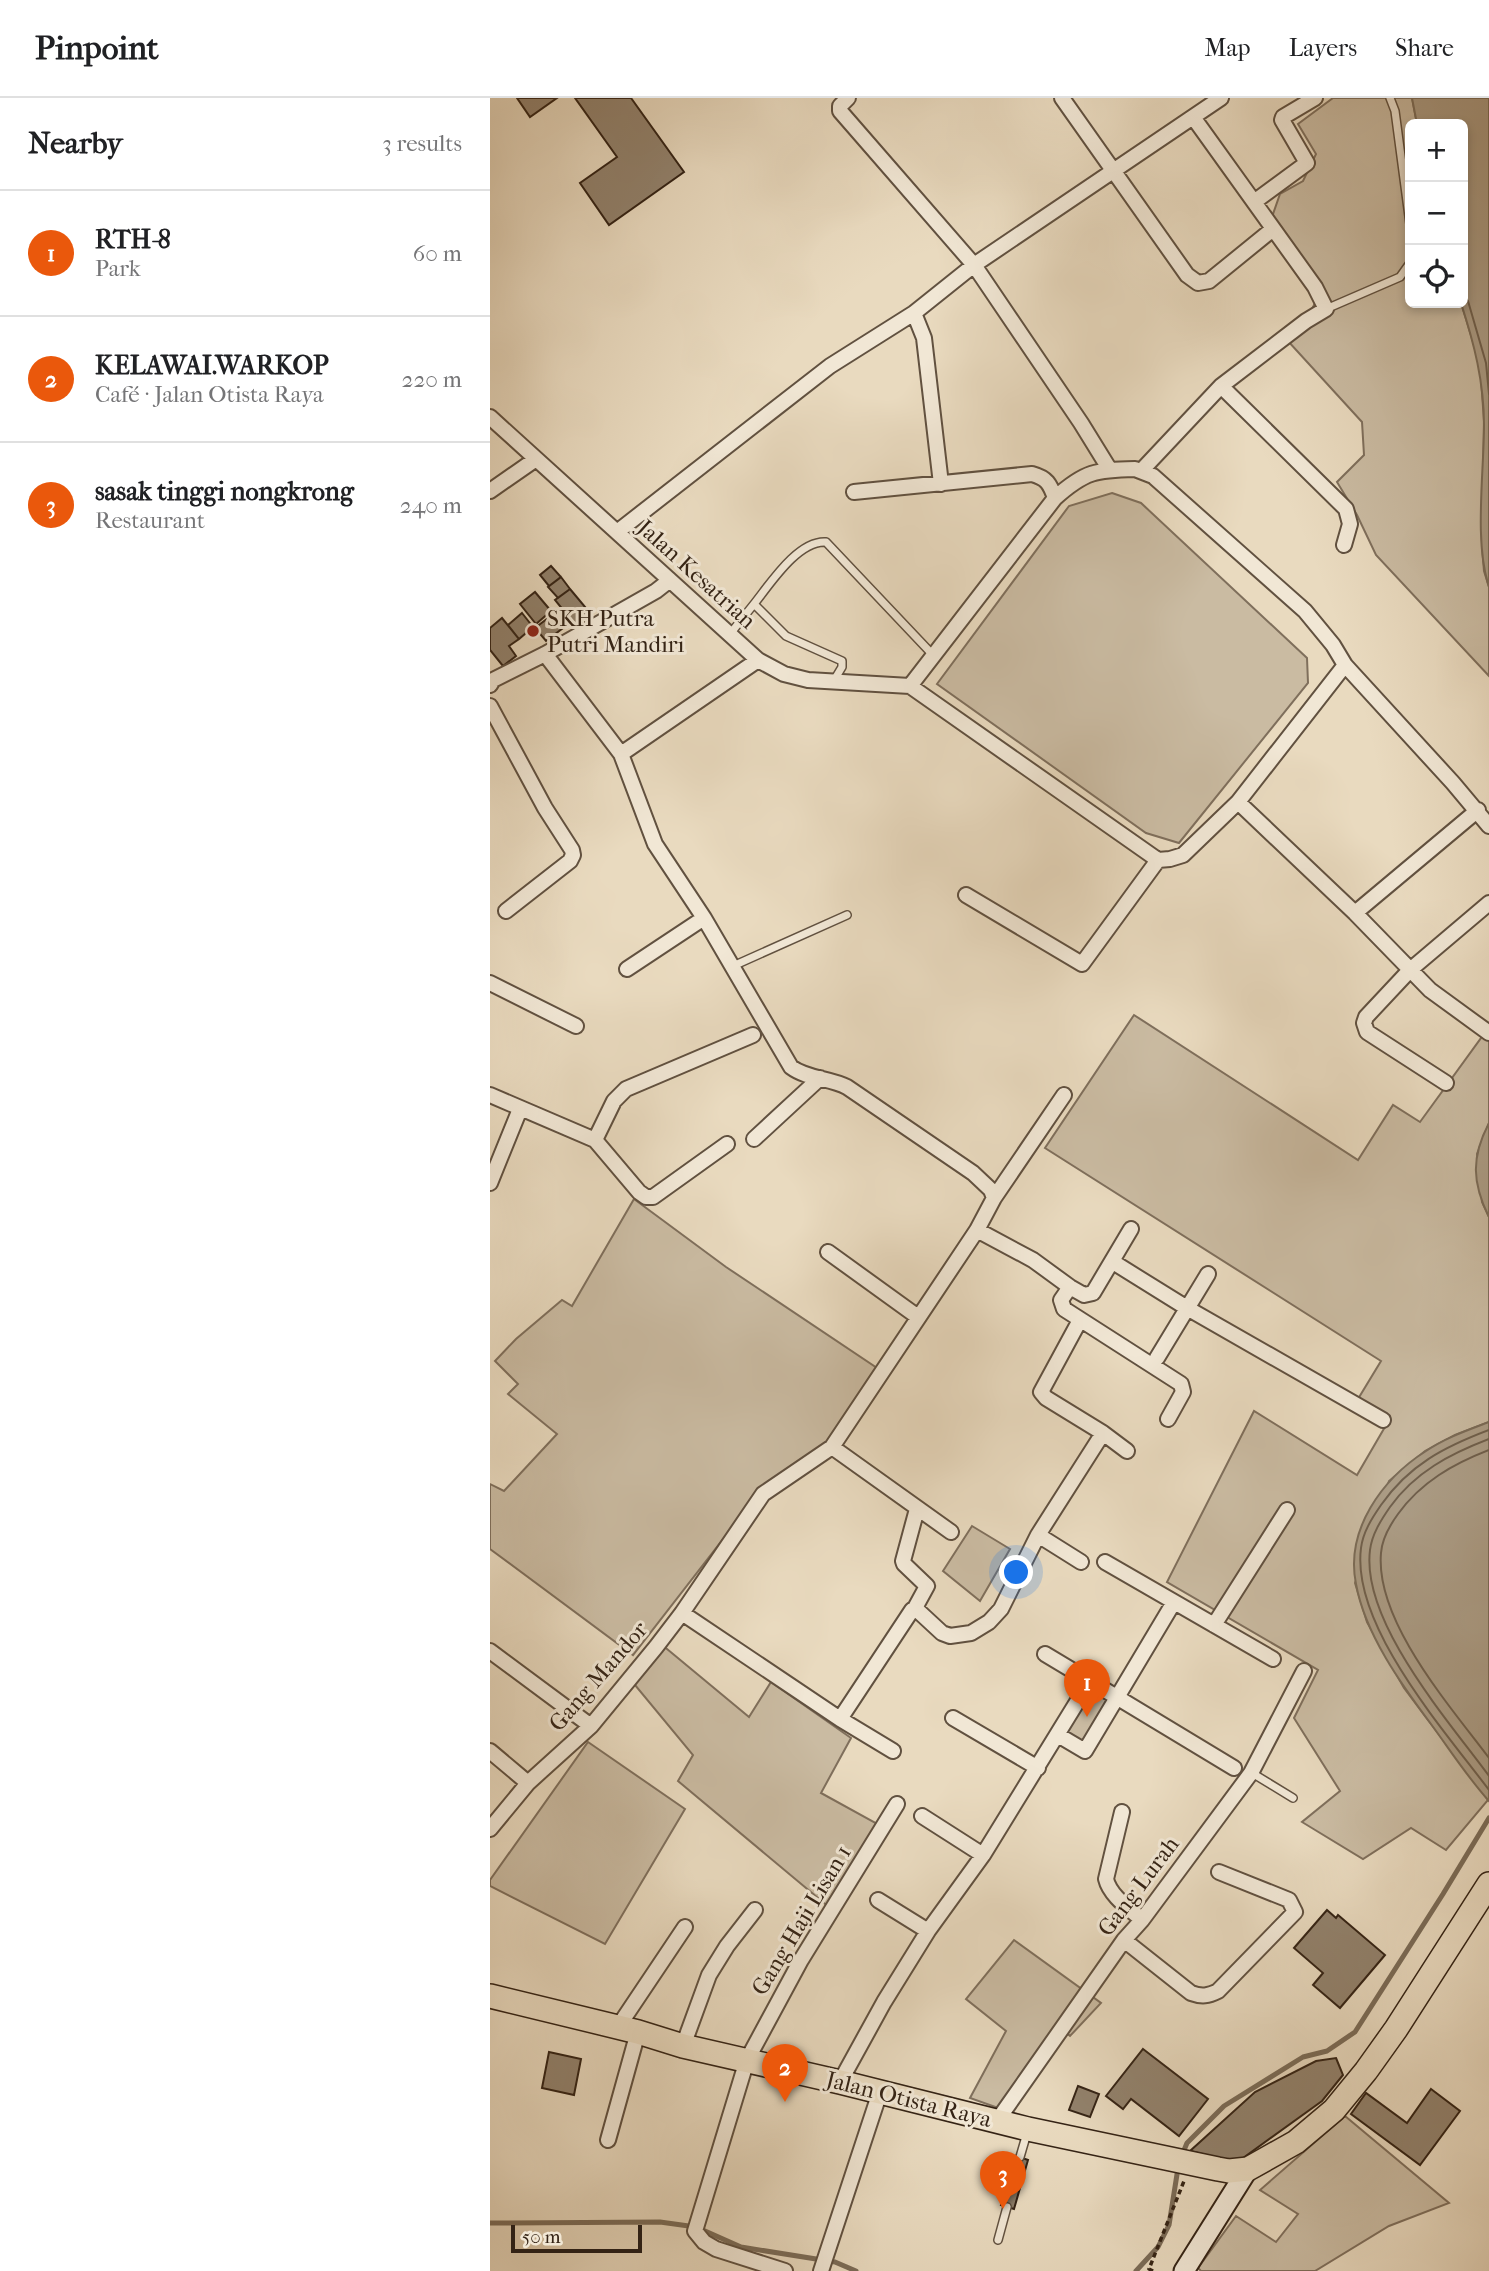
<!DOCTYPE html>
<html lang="en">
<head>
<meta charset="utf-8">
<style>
	:root { --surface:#fff; --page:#f2f2f2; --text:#202124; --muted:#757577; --line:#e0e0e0; --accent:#ea580c }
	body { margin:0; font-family:"IM FELL French Canon",serif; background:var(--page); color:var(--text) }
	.controls { position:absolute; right:21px; top:21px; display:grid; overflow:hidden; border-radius:10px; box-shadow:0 4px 10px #0003 }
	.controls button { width:63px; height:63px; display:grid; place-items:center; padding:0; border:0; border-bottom:2px solid var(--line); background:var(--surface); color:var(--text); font:35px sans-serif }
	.scale { position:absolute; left:21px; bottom:18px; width:131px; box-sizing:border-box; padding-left:7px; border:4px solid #342315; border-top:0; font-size:19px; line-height:24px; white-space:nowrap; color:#342315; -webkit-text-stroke:5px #f1e7d5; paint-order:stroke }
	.you { position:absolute; left:527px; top:1475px; width:24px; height:24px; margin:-18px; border:5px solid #fff; border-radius:50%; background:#1a73e8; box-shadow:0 0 0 10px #1a73e833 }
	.badge { display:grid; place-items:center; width:46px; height:46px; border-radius:50%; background:var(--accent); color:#fff; font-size:23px; font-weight:700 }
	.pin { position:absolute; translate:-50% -58px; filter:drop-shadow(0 2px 4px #0008) }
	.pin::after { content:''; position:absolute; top:37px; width:24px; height:21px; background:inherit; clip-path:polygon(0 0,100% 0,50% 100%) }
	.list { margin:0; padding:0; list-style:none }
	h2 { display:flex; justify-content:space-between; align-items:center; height:91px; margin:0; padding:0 28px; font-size:30px }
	h2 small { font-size:23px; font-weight:400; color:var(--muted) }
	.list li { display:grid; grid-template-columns:46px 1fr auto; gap:21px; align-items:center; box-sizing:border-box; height:126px; padding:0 28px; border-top:2px solid var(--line) }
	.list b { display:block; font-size:26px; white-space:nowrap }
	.list p { margin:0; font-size:23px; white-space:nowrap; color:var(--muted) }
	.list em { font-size:23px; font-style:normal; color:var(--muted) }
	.icon { flex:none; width:38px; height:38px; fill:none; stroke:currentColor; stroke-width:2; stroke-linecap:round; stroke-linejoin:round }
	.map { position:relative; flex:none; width:999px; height:2173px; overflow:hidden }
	header { display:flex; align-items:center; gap:42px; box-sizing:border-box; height:98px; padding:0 35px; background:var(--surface); border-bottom:2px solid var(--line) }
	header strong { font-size:33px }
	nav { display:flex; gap:38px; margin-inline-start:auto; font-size:24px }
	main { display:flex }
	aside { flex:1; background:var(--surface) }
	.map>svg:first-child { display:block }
	.green { fill:#cabba2; stroke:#7f6f5c; stroke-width:2 }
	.water { fill:#ab9c85; stroke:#7b6c58; stroke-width:2 }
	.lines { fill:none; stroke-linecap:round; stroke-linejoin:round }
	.shore { stroke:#70604d; stroke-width:2 }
	.stream { stroke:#7b6c58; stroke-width:5 }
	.building { fill:#92826d; stroke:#342315; stroke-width:2 }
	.lane-casing { stroke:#615140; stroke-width:10 }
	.street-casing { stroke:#615140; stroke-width:18 }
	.secondary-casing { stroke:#342315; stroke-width:23 }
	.primary-casing { stroke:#342315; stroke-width:26 }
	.path { stroke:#342315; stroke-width:3.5; stroke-dasharray:5 3.5; stroke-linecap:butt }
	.lane { stroke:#f1e7d5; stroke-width:7 }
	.street { stroke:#f1e7d5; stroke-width:14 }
	.secondary { stroke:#f1e7d5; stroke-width:19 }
	.primary { stroke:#e9dabf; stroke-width:23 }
	.poi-dot { fill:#8f2418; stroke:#f1e7d5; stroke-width:2.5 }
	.labels { text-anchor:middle; stroke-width:6; stroke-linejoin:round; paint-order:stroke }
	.street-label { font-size:23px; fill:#342315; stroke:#f1e7d5 }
	.poi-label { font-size:23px; fill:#342315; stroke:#f1e7d5; text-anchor:start }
</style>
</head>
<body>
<header>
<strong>Pinpoint</strong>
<nav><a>Map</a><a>Layers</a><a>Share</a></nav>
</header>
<main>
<aside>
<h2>Nearby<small>3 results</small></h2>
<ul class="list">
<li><span class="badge">1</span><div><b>RTH-8</b><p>Park</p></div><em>60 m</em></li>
<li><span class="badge">2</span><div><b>KELAWAI.WARKOP</b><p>Café · Jalan Otista Raya</p></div><em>220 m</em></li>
<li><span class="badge">3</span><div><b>sasak tinggi nongkrong</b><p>Restaurant</p></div><em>240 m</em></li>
</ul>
</aside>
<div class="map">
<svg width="999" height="2173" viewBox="0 0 999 2173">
	<rect width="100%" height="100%" fill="#e9dabf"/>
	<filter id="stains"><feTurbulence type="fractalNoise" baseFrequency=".00286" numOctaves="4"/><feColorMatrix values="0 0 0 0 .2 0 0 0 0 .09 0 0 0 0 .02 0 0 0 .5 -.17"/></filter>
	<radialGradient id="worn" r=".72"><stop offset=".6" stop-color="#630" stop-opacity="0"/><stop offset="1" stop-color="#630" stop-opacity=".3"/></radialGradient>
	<!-- green -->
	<path class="green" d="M843,0H922L927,26H920V205H971L990,267L994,323L992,448L994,473L999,489V578L886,457L867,417L847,384L874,357L872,324L797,242L816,222L830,196L782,119L790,96L813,83L826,56L808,26Z
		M622,395L651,405L817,560L818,585L689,745L656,735L447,586L579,408Z
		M644,917L868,1062L903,1007L930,1024L999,929V1025L987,1056L992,1104L999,1119V1324L965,1337L935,1353L899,1383L865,1485L877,1524L914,1590L998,1702L956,1752L921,1730L873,1761L812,1724L850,1693L804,1620L828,1572L677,1484L764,1313L867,1377L899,1322L868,1301L891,1263L555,1050Z
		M144,1101L236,1169L393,1274L339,1346L265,1400L143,1557L0,1451V1386L14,1393L67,1336L18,1296L28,1286L5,1263L26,1241L72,1202L82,1208Z
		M482,1428L520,1451L490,1503L453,1473Z
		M171,1546L259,1619L281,1584L361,1640L331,1695L393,1729L340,1810L188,1683L203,1657L140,1581Z
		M600,1583L628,1601L595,1653L568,1637Z
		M98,1644L195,1711L115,1846L0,1788V1782Z
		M524,1842L611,1905L580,1938L568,1928L511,2011L480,2000L516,1933L476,1901Z
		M855,2018L959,2105L899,2128L825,2173H711L708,2170L746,2118L786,2144L808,2116L770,2092Z"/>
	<!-- water -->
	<path class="water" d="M922,0H999V489C984,444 994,375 994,327C994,284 984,245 971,205H973V26H927Z
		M999,1025V1119C982,1085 981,1059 999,1025Z
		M999,1324V1703C978,1680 960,1652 941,1626C911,1586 875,1536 866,1486C855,1432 892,1381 936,1353C955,1340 978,1332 999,1324Z"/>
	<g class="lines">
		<!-- shore -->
		<path class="shore" d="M973,198L978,203L996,265L999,296
			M999,1332C954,1349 919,1367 891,1407C882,1420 873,1434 871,1450C861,1528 955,1633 999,1692
			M999,1341C960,1356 925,1374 900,1409C891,1422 882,1436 880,1452C871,1524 958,1622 999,1678
			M999,1352C963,1366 931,1384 908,1416C900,1427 892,1440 891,1455C885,1523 960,1608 999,1660"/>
		<!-- stream -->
		<path class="stream" d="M692,2057L697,2045L734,2008L813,1959L837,1953L865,1934L953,1796L999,1720
			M0,2125L170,2124L206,2129L251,2149L345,2164L366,2173
			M646,2173L668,2149L679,2127L688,2070"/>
	</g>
	<!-- building -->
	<path class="building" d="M27,0H67L40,19Z
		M85,0H141L194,74L119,127L90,85L127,59Z
		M61,468L71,479L59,488L50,477Z
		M71,479L80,491L68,500L58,489Z
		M80,491L101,516L86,528L65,502Z
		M45,494L61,513L46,526L30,506Z
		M32,515L43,529L29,541L18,527Z
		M62,517L73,530L56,543L45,530Z
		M12,520L29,541L19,548L26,558L13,568L0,552V530Z
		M837,1812L846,1820L848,1817L895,1857L850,1910L823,1887L833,1875L804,1850Z
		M653,1951L718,2001L689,2038L641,2001L633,2011L616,1998Z
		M59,1954L91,1961L84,1997L52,1990Z
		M846,1960L853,1977L832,2003L753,2060L737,2062L700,2053L765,1994L826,1963Z
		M588,1988L609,1996L600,2019L579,2012Z
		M941,1991L970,2013L930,2067L861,2016L876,1995L917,2025Z
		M526,2058L538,2062L524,2111L511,2107Z"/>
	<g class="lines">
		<defs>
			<path id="lane" d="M900,0L905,13L920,126
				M836,211L910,179L920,165
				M264,506C280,486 308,442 336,444L443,557
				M240,536L264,506L296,538L352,563V569L343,584
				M243,868L357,817
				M762,1675L803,1700
				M530,2059L537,2035
				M508,2142L517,2109"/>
			<path id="street" d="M358,0L350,8V13L484,167L591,325L620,372
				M572,0L697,177L708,185L719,183L783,131
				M764,104L817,65L792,22L793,19L825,0
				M424,215L434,240L451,386
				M731,288L856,411L860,426L854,447
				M0,319L268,562L294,576L318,582L420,588
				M645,371L663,378L815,513L843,547L855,567L748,704L693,757L680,761L668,762L420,588L565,400C595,373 606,372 645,371Z
				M652,372L731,288L816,223L836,211L825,189L703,19
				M0,393L46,361
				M364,394L542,376C557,380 560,386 565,400
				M127,434L340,268L424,215L484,167L731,0
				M855,567L963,685L999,728
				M0,587L3,582L55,556L166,493L180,482
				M0,608L55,710L82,752L83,757L80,763L16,813
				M131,656L268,562
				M748,704L865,815L940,892L999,935
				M476,797L592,866L668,762
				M865,815L988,712
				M137,871L214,820
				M0,885L86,928
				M956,985L877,934L874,925L876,919L920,872L999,805
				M0,997L105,1042L124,1003L136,991L263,937
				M264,1041L330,980
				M105,1042L149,1094L156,1099H163L237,1046
				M0,1085L30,1011
				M504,1100L574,997
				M487,1132L543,1162L580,1189L571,1202L574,1211L691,1286L693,1294L678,1321
				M338,1154L428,1219
				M623,1164L697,1210L893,1322
				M580,1189L594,1197L603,1195L641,1131
				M590,1222L551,1294L556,1300L613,1335
				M667,1260L718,1176
				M342,1349L461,1434
				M548,1437L591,1464
				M615,1464L783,1561
				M425,1510L437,1488L414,1466L413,1463L427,1411
				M192,1515L350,1621L403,1653
				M724,1527L797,1412
				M0,1553L101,1628
				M600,1583L744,1670
				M463,1620L548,1670
				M350,1621L422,1512L425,1510L452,1535L460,1538L481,1535L499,1524L511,1511L548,1437L613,1335L637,1353
				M568,1637L595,1653L684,1504
				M0,1653L38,1685
				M632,1714L616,1781C620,1798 640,1811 652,1822
				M432,1718L493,1757
				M0,1731L38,1685L101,1628L166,1549L192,1515L273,1396L342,1349L487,1132L504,1100L501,1092L483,1075L357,989C340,980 317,981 301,969L214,820L165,746L131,656L55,556
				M388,1802L438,1833
				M634,1842L701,1895C712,1899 718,1898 728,1893L805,1814L799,1802L729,1774
				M128,1929L195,1829
				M193,1948L219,1877L237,1848L265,1812
				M350,1984L394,1904L438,1833L493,1757L600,1583L555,1556
				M507,2023L634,1842L652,1822L761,1675L814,1573
				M118,2042L148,1934
				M295,2173L226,2151L214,2144L205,2133L257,1962L311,1862L407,1706
				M331,2173L390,1994"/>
			<path id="secondary" d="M694,2173L758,2071"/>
			<path id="primary" d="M0,1898L148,1934L193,1948L350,1984L538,2031L728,2071L739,2073L758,2071L806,2044L844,2012L876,1973L906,1931L999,1786"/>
		</defs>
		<!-- lane casing -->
		<use href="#lane" class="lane-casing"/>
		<!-- street casing -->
		<use href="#street" class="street-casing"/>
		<!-- secondary casing -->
		<use href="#secondary" class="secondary-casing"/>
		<!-- primary casing -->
		<use href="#primary" class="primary-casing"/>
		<!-- path -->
		<path class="path" d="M663,2173L659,2171L694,2083"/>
		<!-- lane -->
		<use href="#lane" class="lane"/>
		<!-- street -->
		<use href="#street" class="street"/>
		<!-- secondary -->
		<use href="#secondary" class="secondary"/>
		<!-- primary -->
		<use href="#primary" class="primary"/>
	</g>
	<!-- markers -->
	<circle class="poi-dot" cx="43" cy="533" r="7"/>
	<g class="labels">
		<!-- street labels -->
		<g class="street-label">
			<text transform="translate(207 476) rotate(42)" y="8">Jalan Kesatrian</text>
			<text transform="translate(108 1578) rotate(-49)" y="8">Gang Mandor</text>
			<text transform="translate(648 1788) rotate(-53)" y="8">Gang Lurah</text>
			<text transform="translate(311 1822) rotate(-59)" y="8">Gang Haji Lisan 1</text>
			<text transform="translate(419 2001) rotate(14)" y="8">Jalan Otista Raya</text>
		</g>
		<!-- poi labels -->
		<g class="poi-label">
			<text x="57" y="528">SKH Putra<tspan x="57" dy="26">Putri Mandiri</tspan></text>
		</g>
	</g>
	<rect width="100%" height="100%" filter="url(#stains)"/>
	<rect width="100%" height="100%" fill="url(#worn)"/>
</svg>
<div class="controls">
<button>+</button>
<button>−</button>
<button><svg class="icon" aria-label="locate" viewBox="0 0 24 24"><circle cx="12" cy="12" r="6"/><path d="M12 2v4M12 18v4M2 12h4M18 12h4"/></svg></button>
</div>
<div class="scale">50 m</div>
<div class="you"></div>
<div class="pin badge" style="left:597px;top:1619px">1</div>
<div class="pin badge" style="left:295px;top:2004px">2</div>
<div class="pin badge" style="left:513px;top:2111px">3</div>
</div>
</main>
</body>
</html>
